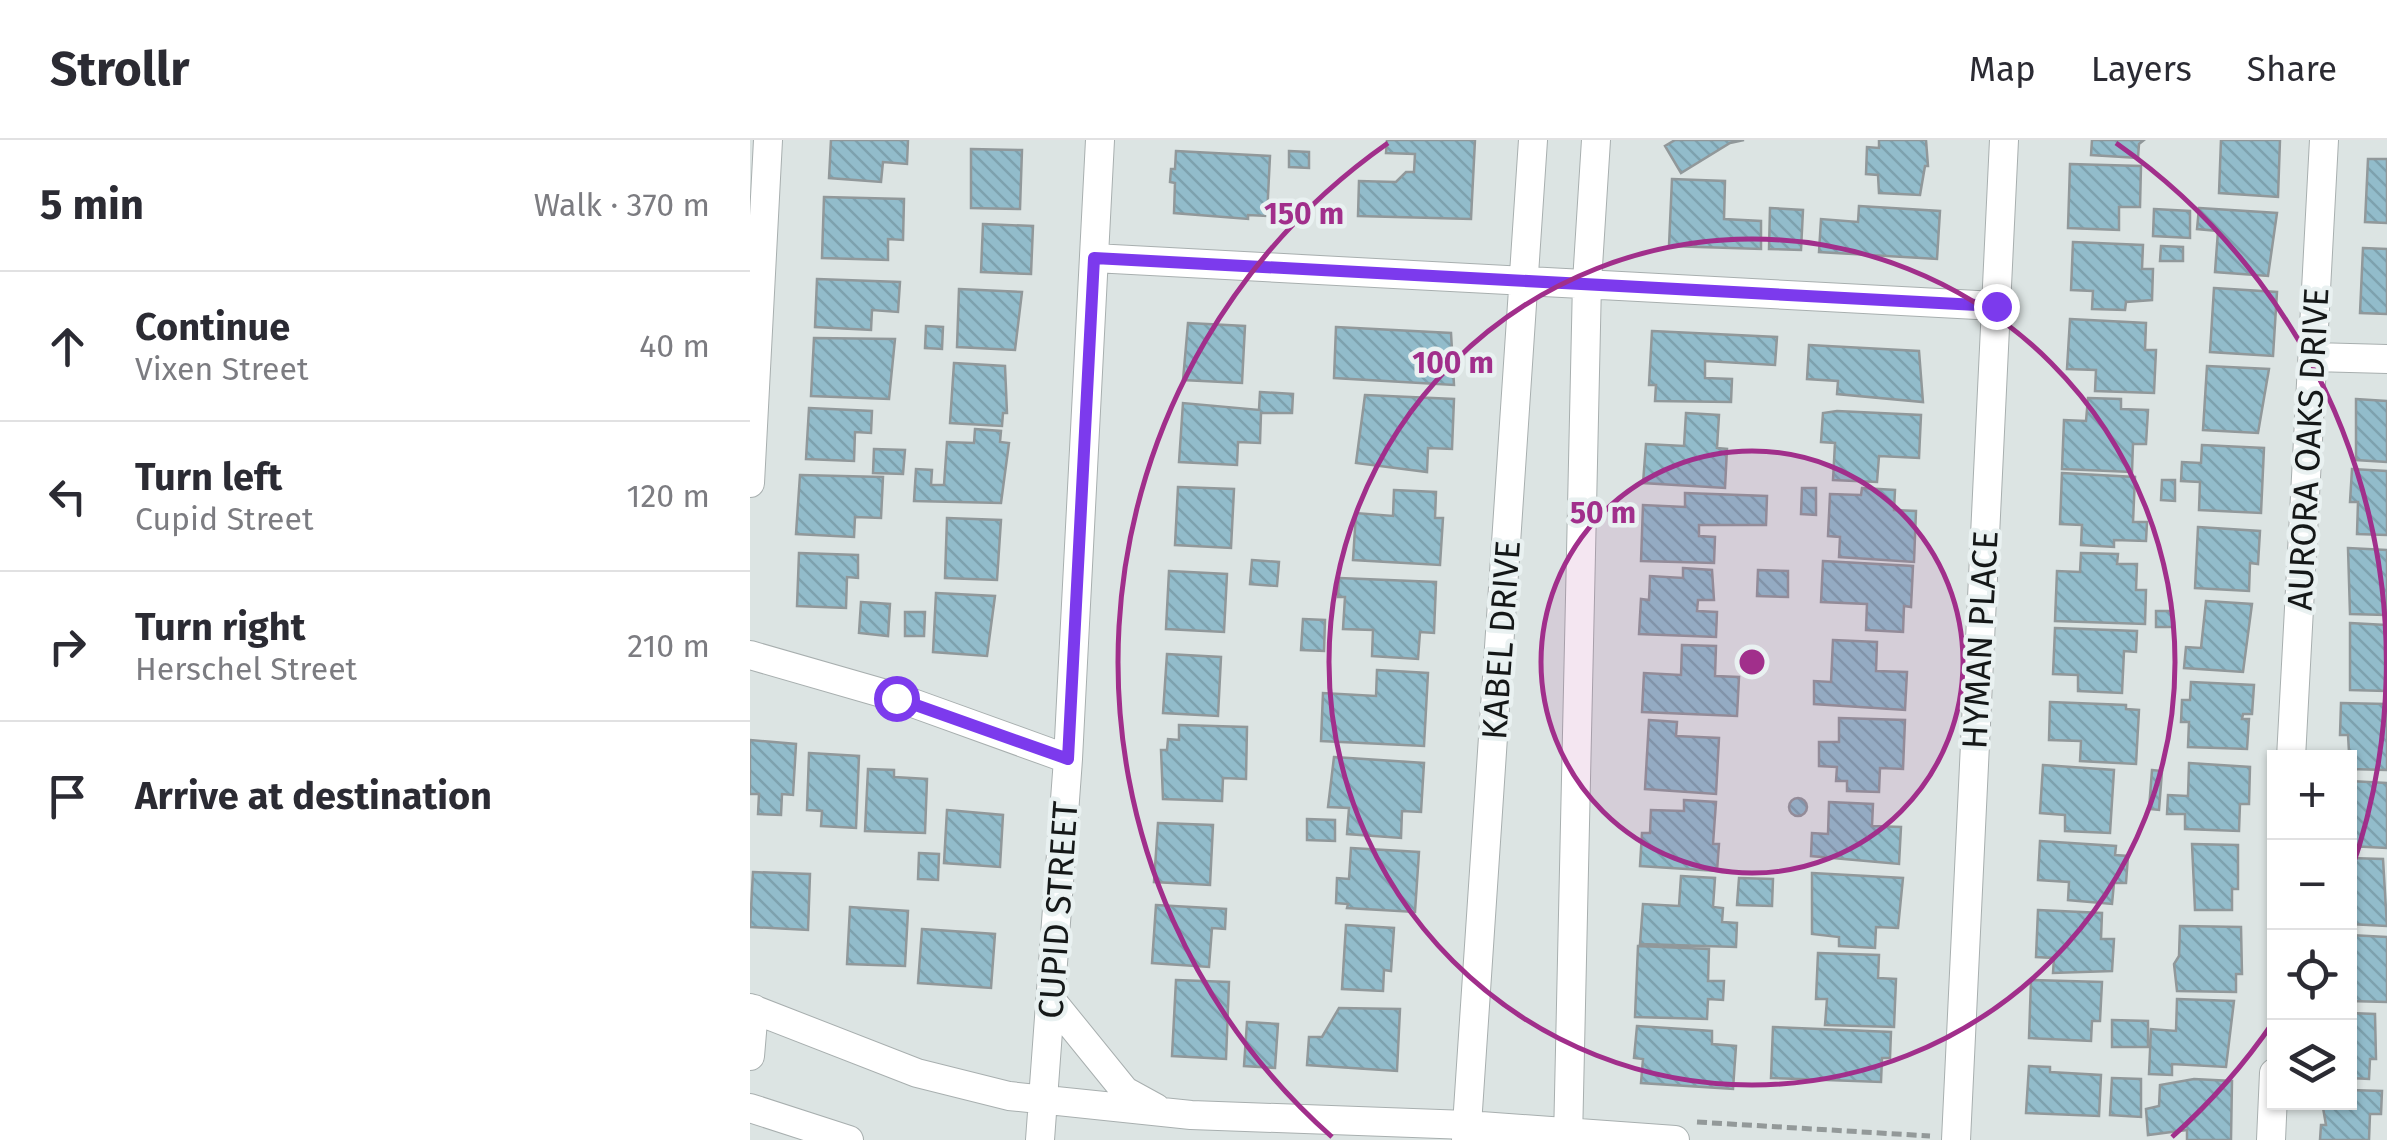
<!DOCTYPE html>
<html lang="en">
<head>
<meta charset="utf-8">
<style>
	:root { --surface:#fff; --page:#f7f7f7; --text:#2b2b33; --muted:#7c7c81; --line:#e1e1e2 }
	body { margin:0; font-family:"Fira Sans",sans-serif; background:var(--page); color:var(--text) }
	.controls { position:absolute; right:30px; bottom:30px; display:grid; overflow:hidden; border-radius:0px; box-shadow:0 2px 8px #0004 }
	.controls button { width:90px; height:90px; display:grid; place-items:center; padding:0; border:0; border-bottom:2px solid var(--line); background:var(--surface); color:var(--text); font:50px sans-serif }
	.stop { position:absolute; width:30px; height:30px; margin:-22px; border:8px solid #7c3aed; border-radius:50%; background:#fff }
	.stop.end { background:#7c3aed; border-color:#fff; box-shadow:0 2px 10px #0008 }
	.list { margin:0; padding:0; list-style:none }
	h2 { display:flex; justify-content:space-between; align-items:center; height:130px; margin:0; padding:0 40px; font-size:42px }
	h2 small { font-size:32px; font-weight:400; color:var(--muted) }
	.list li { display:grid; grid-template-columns:65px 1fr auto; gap:30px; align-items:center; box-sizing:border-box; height:150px; padding:0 40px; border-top:2px solid var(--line) }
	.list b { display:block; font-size:38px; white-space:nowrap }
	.list p { margin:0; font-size:32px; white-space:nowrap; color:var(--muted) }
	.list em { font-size:32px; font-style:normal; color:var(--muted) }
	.icon { flex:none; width:55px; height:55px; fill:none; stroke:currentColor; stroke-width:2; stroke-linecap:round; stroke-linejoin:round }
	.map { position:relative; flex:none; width:1637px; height:1000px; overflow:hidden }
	header { display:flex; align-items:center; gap:60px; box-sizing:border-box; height:140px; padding:0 50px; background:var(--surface); border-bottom:2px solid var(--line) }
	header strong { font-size:48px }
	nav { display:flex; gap:55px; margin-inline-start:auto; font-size:35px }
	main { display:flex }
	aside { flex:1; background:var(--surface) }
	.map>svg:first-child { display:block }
	.building { fill:url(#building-back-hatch); stroke:#91989a; stroke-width:2.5 }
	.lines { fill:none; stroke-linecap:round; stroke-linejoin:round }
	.minor-casing { stroke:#a8afaf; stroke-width:30 }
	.path { stroke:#939999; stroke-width:5; stroke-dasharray:10 5; stroke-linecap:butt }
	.minor { stroke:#fff; stroke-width:28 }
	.route { stroke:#7c3aed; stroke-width:12 }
	.ring { fill:none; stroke:#a12f8b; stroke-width:5 }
	.labels { text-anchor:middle; stroke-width:9; stroke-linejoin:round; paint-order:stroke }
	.street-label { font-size:35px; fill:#151818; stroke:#e9f1f1 }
	.centre { fill:#a12f8b; stroke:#e9f1f1; stroke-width:5 }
	.ring-label { font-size:30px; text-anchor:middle; font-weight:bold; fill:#a12f8b; stroke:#e9f1f1; stroke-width:9; stroke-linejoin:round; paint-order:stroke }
</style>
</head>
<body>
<header>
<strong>Strollr</strong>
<nav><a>Map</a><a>Layers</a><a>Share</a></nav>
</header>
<main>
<aside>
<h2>5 min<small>Walk · 370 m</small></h2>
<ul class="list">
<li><svg class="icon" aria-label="ahead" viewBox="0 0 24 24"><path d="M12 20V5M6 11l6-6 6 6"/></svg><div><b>Continue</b><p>Vixen Street</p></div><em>40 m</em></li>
<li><svg class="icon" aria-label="left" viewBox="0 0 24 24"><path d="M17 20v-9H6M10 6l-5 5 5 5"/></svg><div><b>Turn left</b><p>Cupid Street</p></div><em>120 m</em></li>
<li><svg class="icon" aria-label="right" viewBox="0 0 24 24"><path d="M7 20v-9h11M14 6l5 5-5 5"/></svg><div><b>Turn right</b><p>Herschel Street</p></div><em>210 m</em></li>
<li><svg class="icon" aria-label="arrive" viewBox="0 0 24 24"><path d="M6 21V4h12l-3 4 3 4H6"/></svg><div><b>Arrive at destination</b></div></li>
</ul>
</aside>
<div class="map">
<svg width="1637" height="1000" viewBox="0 0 1637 1000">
	<defs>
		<pattern id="building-back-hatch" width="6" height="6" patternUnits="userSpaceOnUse" patternTransform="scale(2.5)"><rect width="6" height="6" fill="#92bccb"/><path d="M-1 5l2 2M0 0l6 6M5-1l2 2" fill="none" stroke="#7da1ae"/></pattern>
	</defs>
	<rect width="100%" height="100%" fill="#dce4e3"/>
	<!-- building -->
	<path class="building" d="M81,0H158L157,24L133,22L131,42L79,38Z
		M637,0H725L721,79L608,76L609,41L646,42L656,32H664L665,14L636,13Z
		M925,0H994L980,3L931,33L915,6Z
		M1129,0H1176L1178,26H1175L1170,55L1129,53L1128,35L1116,34L1117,7L1129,8Z
		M1342,0H1394L1389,4L1388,18L1341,15Z
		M1471,0H1530L1528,57L1469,53Z
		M221,9L272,10L270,69L221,68Z
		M426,11L520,16L517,76L498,75V79L424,73L425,43L420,42L421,29H425Z
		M539,11L559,12V28L539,27Z
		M1618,19H1637V83L1615,82Z
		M1320,24L1391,26L1390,67H1369V90L1318,88Z
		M922,39L975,41L974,79L1011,81V109L919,106Z
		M74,57L154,59L153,100L138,99V120L72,118Z
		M1109,66L1190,71L1187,119L1069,112L1071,79L1108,82Z
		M1020,68L1053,70L1051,110L1019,109Z
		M1449,68L1527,73L1518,136L1465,132L1468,91L1447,89Z
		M1404,69L1440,71V98L1403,96Z
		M233,84L283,86L281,134L231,132Z
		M1323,102L1393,105L1392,129H1403L1402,160L1376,162L1375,170L1342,169L1343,151L1321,150Z
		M1411,106L1433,107V121H1410Z
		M1613,108L1637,109V174L1610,173Z
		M67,139L150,142L148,172L122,170L121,190L65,187Z
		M1464,148L1527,152L1523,216L1460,212Z
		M209,149L272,152L265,210L207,207Z
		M1320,179L1396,183L1395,210H1406L1404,253L1345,251L1346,230L1317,229Z
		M438,183L495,186L492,243L433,240Z
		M176,186L193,187L192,209L175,208Z
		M586,187L701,193L704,245L584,238Z
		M902,191L1027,197L1025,225L955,221V238L982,239L981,262L905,261L906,245H899Z
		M64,198L145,199L139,259L61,256Z
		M1059,205L1169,211L1173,262L1087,254L1088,241L1057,239Z
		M204,223L255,226L257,273H253L252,286L200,283Z
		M1457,226L1519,229L1508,293L1453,290Z
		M510,252L543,254L542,273H511L510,303L488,302L487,325L429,322L433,263L509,270Z
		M615,255L704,259L702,309L678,308L677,332L606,323Z
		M1338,258L1371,259V269L1398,270L1396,304H1383L1382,332L1312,329L1314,280L1336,281Z
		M1606,259L1637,261V322L1606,320Z
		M59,268L122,271L121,293L105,292L104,321L56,319Z
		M1087,271L1171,275L1169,318L1129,316L1127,342L1083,340L1085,303L1071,302L1073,273Z
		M936,273L969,275L967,308L977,309L975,348L893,343L896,304L934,306Z
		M225,289L251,291L250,302L259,303L251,363L164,361L166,329L182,330L181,345H194L197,302L224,303Z
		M1452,305L1514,308L1511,373L1449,370L1450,342L1431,341L1432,322L1451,323Z
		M124,309L155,310L153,334L123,333Z
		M1602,329L1637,331V395L1607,394L1608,362H1600Z
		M1312,333L1385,337L1383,382H1397L1396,401L1364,400V407L1331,405L1332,385L1310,384Z
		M50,335L133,337L131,378L105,377L104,397L46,394Z
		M1412,340H1425V361L1411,360Z
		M428,347L484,349L481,408L425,405Z
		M1052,348H1066V375L1051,374Z
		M1112,348L1145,350L1144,370L1166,371L1164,422L1089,417L1090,397L1078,396L1080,354L1111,355Z
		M644,350L686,352L685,378H693L690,425L603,420L606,373L643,376Z
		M935,353L1017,356L1016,385H949V396L965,397L964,423L891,421L893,365L935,367Z
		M197,378L251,380L247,440L195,438Z
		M1448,387L1510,391L1508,424L1500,423L1499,451L1445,448Z
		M1598,408L1637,410V475L1600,474Z
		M49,413L108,415V438L97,437L96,468L47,466Z
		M1331,413L1368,414L1367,424H1387L1386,450H1396L1395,484L1305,481L1307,431L1330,432Z
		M502,420L529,422L527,446L500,444Z
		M1073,421L1163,426L1161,467L1154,466L1153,492L1116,490L1117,464L1071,462Z
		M933,428L962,430L964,460H948L947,471L967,472L966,497L889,494L891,459L899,460L900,436L933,438Z
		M1008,430L1038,431V457L1007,456Z
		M419,431L477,434L474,492L416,489Z
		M589,438L686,442L684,493L670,492L668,519L622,516L623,490L593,489L595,457H588Z
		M186,453L245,456L237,516L183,512Z
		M1456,461L1502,464L1493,532L1434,528L1436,507L1451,508Z
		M111,462L140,464L138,496L109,493Z
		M1406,471H1423V487H1406Z
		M155,472H175L174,496H155Z
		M553,479L575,480L574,511L551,510Z
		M1600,483L1637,485V551L1600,550Z
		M1305,488L1387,491L1386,512L1374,511L1372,553L1328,551V535L1303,534Z
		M1083,500L1127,502L1126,531L1157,532L1155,570L1064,564V541L1081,542Z
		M932,505L966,506L965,536L989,537L987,576L892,572L894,533L931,535Z
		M417,514L471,517L468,576L413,573Z
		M627,530L678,533L674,606L571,601L573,553L626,556Z
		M1441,542L1504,545L1502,574H1493L1492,579H1499L1497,609L1438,607L1439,582H1431L1432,560H1440Z
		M1300,562L1376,565V569L1389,570L1386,624L1330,621L1331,601L1299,600Z
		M1591,563L1637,564V630L1600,629L1598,595H1590Z
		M1089,578L1155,580L1153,629L1130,628L1129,652L1097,651V641H1086L1087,627L1069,626V602H1089Z
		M899,580L927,582L926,596L969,598L966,654L895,649Z
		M429,585L497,587L496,639L473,638L472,661L413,659L411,610H417L418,599L429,600Z
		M0,600L46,604L43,655L32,654L31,675L8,674L9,654H0Z
		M59,613L109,616L106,688L71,686L72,671L57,670Z
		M584,617L674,623L671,672L652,671L651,698L597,694L599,668L578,667Z
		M1439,623L1500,627L1499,664H1490L1489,691L1435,689V674H1417L1418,655L1438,656Z
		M1293,625L1364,630L1360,693L1315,691V675L1290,673Z
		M118,629L144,630V637L177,639L175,693L115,691Z
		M1402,630L1412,631L1409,670L1399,669Z
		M1600,641L1637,643V708L1600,706Z
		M1039 667a9 9 0 1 1 18 0a9 9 0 1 1-18 0Z
		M934,660L966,662L963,704H969L967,731L890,726L892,693H900L901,670L934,671Z
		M1079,662L1123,664L1122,686L1151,687L1149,724L1061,716L1062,693L1078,694Z
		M197,670L253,675L250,727L194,723Z
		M557,679L585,680V701L557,700Z
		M408,683L463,685L460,745L404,742Z
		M1290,701L1366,706L1365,715L1378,716L1376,743H1364L1362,764L1318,760L1319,742L1288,740Z
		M1442,704L1488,705V749H1482V770H1445Z
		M601,708L669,712L665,772L597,768L598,764L586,763L587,738L599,739Z
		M169,713L189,714L188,740L168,739Z
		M1600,718L1633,719L1637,786L1600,784Z
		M3,732L60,734L58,790L0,787Z
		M1062,733L1153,738L1148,788L1126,787L1125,808L1089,806V797L1062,794Z
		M931,736L965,738L963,767L973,768L972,782L987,783L986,807L890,804L893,764L929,766Z
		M989,738L1023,739L1022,766L987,765Z
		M406,765L476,769L475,789L462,788L459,827L402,823Z
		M100,767L158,771L155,826L97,824Z
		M1288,770L1352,773L1351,799H1364L1362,831L1303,833L1304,818L1286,817Z
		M596,785L644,788L641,831L634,830L633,851L592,849Z
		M1430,786L1491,787L1492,834H1486V852L1427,851L1424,824L1429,816Z
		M172,789L245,794L241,848L168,843Z
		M1600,795L1637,797V862L1600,861Z
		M888,806L959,809L958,841H974L973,860L958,859L957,879L885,877Z
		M1068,813L1129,815L1128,838L1146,839L1144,887L1075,885L1077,859H1066Z
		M426,840L479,842L476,919L422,916Z
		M1281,840L1352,842L1350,881H1342L1341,901L1279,898Z
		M1427,859L1484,861L1476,927L1422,924V935L1399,934L1401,889L1426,891Z
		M589,868L650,869L647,931L557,925L559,897H572Z
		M1600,873L1625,874L1626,919H1620L1619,939L1600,938Z
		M1362,880L1398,881V907H1362Z
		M497,882L528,884L525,928L494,926Z
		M887,886L962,891V904L986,906L983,949L891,943L893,919L884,918Z
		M1023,887L1141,892L1140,918H1132L1131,942L1021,938Z
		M1279,926L1300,927V932L1351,935L1349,976L1276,973Z
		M1362,938L1391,939V977L1360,975Z
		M1444,939L1482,941L1481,1000H1437V990L1398,995L1396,969L1409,966L1410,945Z
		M1600,950L1632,951L1631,974H1620L1619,1000H1570L1571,985H1576L1572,962H1600Z"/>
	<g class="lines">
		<defs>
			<path id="minor" d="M344,118L1246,166
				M1563,217L1637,219
				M0,343L18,0
				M0,515L146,557L318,619
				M1541,618L1574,0
				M302,861L375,951L406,968
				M0,868L167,933L259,956L441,975L717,985L925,1000
				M0,916L4,869
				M0,968L99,1000
				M290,1000L318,619L350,0
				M716,1000L783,0
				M818,1000L837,142L846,0
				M1206,1000L1254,0
				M1521,1000L1524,933"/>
		</defs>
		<!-- minor casing -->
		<use href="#minor" class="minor-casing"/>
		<!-- path -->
		<path class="path" d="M947,982L1180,996"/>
		<!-- minor -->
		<use href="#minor" class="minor"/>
	</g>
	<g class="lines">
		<!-- route -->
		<path class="route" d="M146,558L318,619L344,118L1246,166"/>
	</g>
	<!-- distance rings -->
	<circle cx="1002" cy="522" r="211" fill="#a12f8b" fill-opacity=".12"/>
	<g class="ring">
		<circle cx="1002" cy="522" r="211"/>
		<circle cx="1002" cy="522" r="423"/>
		<path d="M1524 881A634 634 0 0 1 1422 997M582 997A634 634 0 0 1 638 3M1366 3A634 634 0 0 1 1600 734"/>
	</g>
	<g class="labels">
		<!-- street labels -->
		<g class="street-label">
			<text transform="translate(1558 309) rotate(-87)" y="12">AURORA OAKS DRIVE</text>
			<text transform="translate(751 500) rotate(-86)" y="12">KABEL DRIVE</text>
			<text transform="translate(1230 500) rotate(-87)" y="12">HYMAN PLACE</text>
			<text transform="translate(308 770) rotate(-86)" y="12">CUPID STREET</text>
		</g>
	</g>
	<circle cx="1002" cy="522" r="15" class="centre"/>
	<g class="ring-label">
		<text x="554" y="84">150 m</text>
		<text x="703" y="233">100 m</text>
		<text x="853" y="383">50 m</text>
	</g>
</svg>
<div class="controls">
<button>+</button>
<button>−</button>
<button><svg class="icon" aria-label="locate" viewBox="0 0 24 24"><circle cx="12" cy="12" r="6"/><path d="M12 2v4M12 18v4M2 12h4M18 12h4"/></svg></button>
<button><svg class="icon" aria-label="layers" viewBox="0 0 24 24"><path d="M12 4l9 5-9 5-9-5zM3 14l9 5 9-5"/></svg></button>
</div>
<div class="stop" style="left:146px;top:558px"></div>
<div class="stop end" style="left:1246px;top:166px"></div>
</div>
</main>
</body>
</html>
